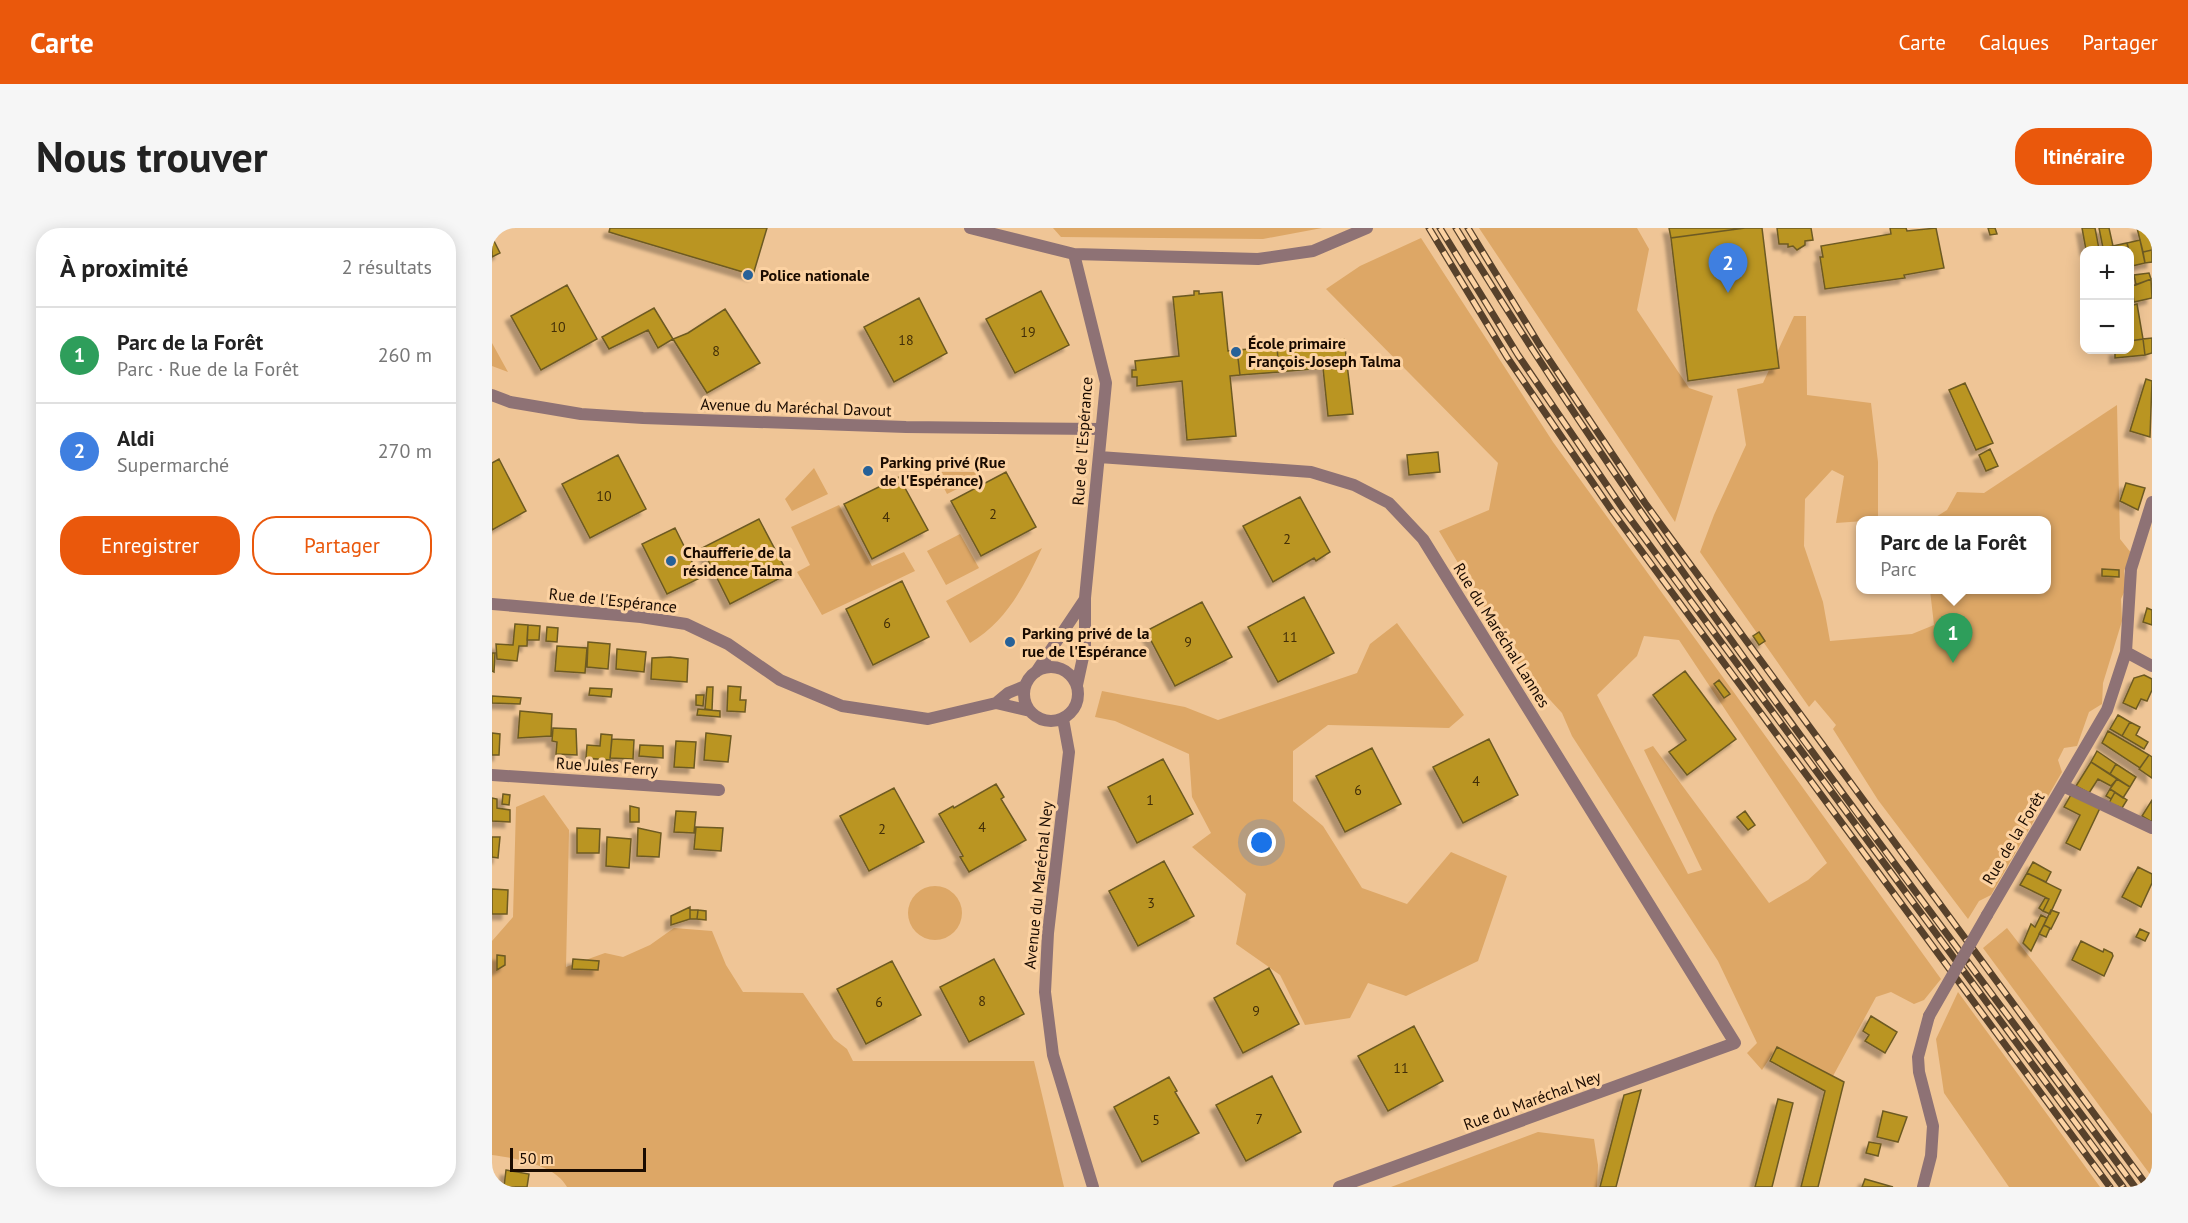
<!DOCTYPE html>
<html lang="fr">
<head>
<meta charset="utf-8">
<style>
	:root { --surface:#fff; --page:#f6f6f6; --text:#222; --muted:#767676; --line:#e0e0e0; --accent:#ea580c }
	body { margin:0; font-family:"PT Sans",sans-serif; background:var(--page); color:var(--text) }
	.controls { position:absolute; right:18px; top:18px; display:grid; overflow:hidden; border-radius:12px; box-shadow:0 3px 15px #0003 }
	.controls button { width:54px; height:54px; display:grid; place-items:center; padding:0; border:0; border-bottom:2px solid var(--line); background:var(--surface); color:var(--text); font:30px sans-serif }
	.scale { position:absolute; left:18px; bottom:15px; width:136px; box-sizing:border-box; padding-left:6px; border:3px solid #1a0b00; border-top:0; font-size:16px; line-height:21px; white-space:nowrap; color:#1a0b00; -webkit-text-stroke:4px #fcd2a2; paint-order:stroke }
	.you { position:absolute; left:770px; top:615px; width:21px; height:21px; margin:-15px; border:4px solid #fff; border-radius:50%; background:#1a73e8; box-shadow:0 0 0 9px #1a73e833 }
	.badge { display:grid; place-items:center; width:39px; height:39px; border-radius:50%; background:var(--accent); color:#fff; font-size:20px; font-weight:700 }
	.pin { position:absolute; translate:-50% -50px; filter:drop-shadow(0 2px 3px #0008) }
	.pin::after { content:''; position:absolute; top:32px; width:21px; height:18px; background:inherit; clip-path:polygon(0 0,100% 0,50% 100%) }
	.popup { position:absolute; left:1364px; top:288px; width:195px; height:78px; box-sizing:border-box; display:grid; place-content:center; border-radius:12px; background:var(--surface); filter:drop-shadow(0 2px 4px #0005); font-size:20px; white-space:nowrap; color:var(--muted) }
	.popup b { font-size:22px; color:var(--text) }
	.popup::after { content:''; position:absolute; left:50%; top:100%; margin-left:-12px; border:12px solid transparent; border-top-color:var(--surface) }
	.list { margin:0; padding:0; list-style:none }
	h2 { display:flex; justify-content:space-between; align-items:center; height:78px; margin:0; padding:0 24px; font-size:26px }
	h2 small { font-size:20px; font-weight:400; color:var(--muted) }
	.list li { display:grid; grid-template-columns:39px 1fr auto; gap:18px; align-items:center; box-sizing:border-box; height:96px; padding:0 24px; border-top:2px solid var(--line) }
	.list b { display:block; font-size:22px; white-space:nowrap }
	.list p { margin:0; font-size:20px; white-space:nowrap; color:var(--muted) }
	.list em { font-size:20px; font-style:normal; color:var(--muted) }
	.actions { display:flex; gap:12px; padding:18px 24px }
	.actions a { flex:1; padding:14px 0; border:2px solid var(--accent); border-radius:24px; text-align:center; font-size:21px; color:var(--accent) }
	.actions .main { background:var(--accent); color:#fff }
	.map { position:relative; flex:none; width:1660px; height:959px; overflow:hidden; border-radius:24px }
	header { display:flex; align-items:center; gap:36px; box-sizing:border-box; height:84px; padding:0 30px; background:var(--accent); color:#fff }
	header strong { font-size:28px }
	nav { display:flex; gap:33px; margin-inline-start:auto; font-size:21px }
	.intro { display:flex; align-items:center; justify-content:space-between; box-sizing:border-box; height:144px; padding:0 36px }
	h1 { margin:0; font-size:42px }
	.button { padding:15px 27px; border-radius:24px; background:var(--accent); color:#fff; font-size:21px; font-weight:700 }
	main { display:flex; gap:36px; padding:0 36px }
	aside { flex:1; background:var(--surface); border-radius:24px; box-shadow:0 3px 15px #0003 }
	.map>svg:first-child { display:block }
	.green { fill:#dda766; fill-rule:evenodd }
	.building { fill:#ba9520; stroke:#6d5a22; stroke-width:1.5; filter:url(#shadow) }
	.lines { fill:none; stroke-linecap:round; stroke-linejoin:round }
	.street { stroke:#8e7275; stroke-width:12 }
	.rail-casing { stroke:#57412b; stroke-width:7 }
	.rail { stroke:#fcd2a2; stroke-width:4.5; stroke-dasharray:14; stroke-linecap:butt }
	.street-bridge { stroke:#8e7275; stroke-width:12 }
	.poi-dot { fill:#266198; stroke:#fcd2a2; stroke-width:2 }
	.labels { text-anchor:middle; stroke-width:6; stroke-linejoin:round; paint-order:stroke }
	.number-label { font-size:14px; fill:#422e08 }
	.poi-label { font-size:16px; font-weight:bold; fill:#1a0b00; stroke:#fcd2a2; text-anchor:start }
	.street-label { font-size:16px; fill:#1a0b00; stroke:#fcd2a2 }
</style>
</head>
<body>
<header>
<strong>Carte</strong>
<nav><a>Carte</a><a>Calques</a><a>Partager</a></nav>
</header>
<div class="intro"><h1>Nous trouver</h1><a class="button">Itinéraire</a></div>
<main>
<aside>
<h2>À proximité<small>2 résultats</small></h2>
<ul class="list">
<li><span class="badge" style="background:#2e9e5b">1</span><div><b>Parc de la Forêt</b><p>Parc · Rue de la Forêt</p></div><em>260 m</em></li>
<li><span class="badge" style="background:#3f7fe0">2</span><div><b>Aldi</b><p>Supermarché</p></div><em>270 m</em></li>
</ul>
<div class="actions"><a class="main">Enregistrer</a><a>Partager</a></div>
</aside>
<div class="map">
<svg width="1660" height="959" viewBox="0 0 1660 959">
	<defs>
		<filter id="shadow"><feDropShadow dx="-5.5" dy="5.5" stdDeviation="1.5" flood-color="#0004"/></filter>
	</defs>
	<rect width="100%" height="100%" fill="#efc596"/>
	<!-- green -->
	<path class="green" d="M561,0H830L771,11L569,9Z
		M987,0H1145L1157,21L1145,82L1197,160L1221,168L1183,294Z
		M929,10L1061,214L1449,751L1432,772L1422,776L1399,764L1384,769L1341,848L1285,819L1270,842L1255,825L1265,815L1226,733L1080,508L1070,485L1028,439L947,303L997,282L1006,235L834,61L868,38ZM1152,408L1187,412L1335,635L1316,652L1277,675L1161,518L1152,522L1210,642L1196,646L1105,467L1145,428Z
		M1302,88H1314L1315,167L1379,175L1386,234V292L1344,295L1352,248L1340,242L1313,271L1312,318L1331,374L1338,413L1420,406L1442,397L1438,362H1554V292H1439L1455,282L1465,264L1492,265L1625,177L1628,311L1640,326L1632,343L1634,360L1629,371L1630,393L1611,455L1610,476L1597,484L1585,518L1572,520L1566,532L1570,544L1499,667L1487,673L1476,691L1386,572L1341,501L1344,497L1323,472L1317,479L1208,324L1222,287L1254,217L1245,161L1271,155Z
		M0,115L16,144L0,138Z
		M322,240L336,266L300,283L293,271Z
		M444,244H488L485,251L455,266Z
		M347,277L380,338L412,324L423,343L330,387L305,344L318,337L299,299Z
		M468,306L487,340L454,357L435,323Z
		M550,320C532,358 515,393 478,415L454,373Z
		M905,395L972,487L957,500L836,497L801,523V573L831,598L870,660L915,676L959,624L1015,648L986,733L914,768L876,755L858,790L813,797L788,747L744,716L754,666L700,619L719,605L700,569L697,526L623,493L603,489L610,463L693,479L726,492L865,445L878,416Z
		M52,567L77,602L74,739L113,725L131,729L158,717L182,700L220,703L234,737L251,764L311,765L342,811L355,821L361,833H542L572,959H75C64,937 23,930 0,927V713L21,689L24,579Z
		M416 685a27 27 0 1 1 54 0a27 27 0 1 1-54 0Z
		M1515,700L1660,886V949L1491,720Z
		M1466,764L1608,959H1517L1452,865L1444,811Z
		M1046,904L1102,911L1106,937L1105,959H899Z"/>
	<!-- building -->
	<path class="building" d="M118,0H275L261,47L130,8L117,4Z
		M1177,0H1253L1179,10Z
		M1253,0H1270L1287,140L1196,153L1179,10Z
		M1285,0H1319L1321,12L1313,13V17L1305,22L1301,18L1296,19V16H1287Z
		M1398,0H1414L1415,3L1444,0L1452,40L1412,47L1413,50L1333,61L1328,29H1331L1329,18L1399,6Z
		M1496,0H1503L1505,6L1498,7Z
		M1590,0H1603L1607,21L1594,22Z
		M1607,0H1617L1621,18L1611,20Z
		M1645,0H1660V22L1651,24Z
		M0,9L8,25L0,29Z
		M1648,12L1653,35L1640,38L1635,15Z
		M1635,15L1637,22H1611V20Z
		M1660,22V34L1653,35L1651,24Z
		M1657,45L1659,51L1644,57L1642,47Z
		M1659,51L1660,70L1642,74L1640,58Z
		M75,57L105,111L49,142L19,88Z
		M1640,58L1642,74L1638,75V59Z
		M549,63L577,117L523,145L494,91Z
		M702,63H707V66L730,64L736,123L745,122L748,147L738,148L744,208L695,212L690,153L645,158V149H640V142H644L643,133L687,128L681,69L702,67Z
		M427,70L455,125L402,154L372,99Z
		M1645,76L1651,111L1638,113V78Z
		M162,80L181,111L166,120L156,102L117,121L110,109Z
		M233,81L268,135L215,165L181,111L196,105Z
		M1660,110V125L1653,127L1651,111Z
		M852,111L861,186L836,188L831,140L787,144L785,119Z
		M1651,111L1653,127L1623,130V122H1638V113Z
		M785,119L787,144L748,147L745,122Z
		M1654,151L1660,153L1658,209L1638,203Z
		M1473,155L1501,215L1484,222L1457,162Z
		M1498,221L1506,238L1494,243L1487,227Z
		M946,224L948,244L917,247L915,227Z
		M126,227L154,281L98,310L70,256Z
		M7,231L34,283L0,302V235Z
		M514,244L544,299L489,328L459,273Z
		M407,249L436,302L380,331L352,276Z
		M1634,255L1653,260L1646,282L1628,273Z
		M808,269L838,324L824,333L822,330L781,354L751,298Z
		M267,291L296,346L238,376L210,320Z
		M183,300L208,350L175,366L150,316Z
		M1610,341L1627,342V349L1610,348Z
		M410,353L437,409L381,437L354,381Z
		M812,369L842,425L786,454L756,399Z
		M710,374L740,429L683,458L654,403Z
		M1655,380L1660,382V397L1651,394Z
		M23,396L36,397L35,418H27L25,433L5,431L4,416L21,417Z
		M36,397L48,398L47,412H35Z
		M55,399L66,400L65,414L54,413Z
		M1267,404L1273,413L1267,417L1261,408Z
		M96,414L118,416L116,441L95,439Z
		M65,418L95,420L93,445L63,443Z
		M125,421L154,424L152,444L124,441Z
		M0,425H3L2,444L0,443Z
		M178,429L196,431L195,454L159,451L160,430Z
		M1193,443L1244,511L1195,547L1177,524L1194,512L1161,467Z
		M1652,447L1660,451V462L1655,473L1649,471L1644,481L1631,475L1642,450Z
		M1227,452L1238,466L1232,470L1222,456Z
		M236,458L249,459L248,472H254L253,484L235,483Z
		M215,459H221L220,482L213,481Z
		M98,460L120,461L119,469L97,467Z
		M204,467H212L211,478L204,477Z
		M0,468L29,470L28,476L0,475Z
		M206,481L228,483V489L205,487Z
		M28,483L60,486L59,508L26,510Z
		M1626,487L1638,494L1630,508L1618,501Z
		M1638,494L1648,499L1644,507L1656,514L1652,521L1630,508Z
		M61,500L84,501L85,527L64,526L65,514L60,513Z
		M1616,503L1657,527L1648,540L1610,515Z
		M0,505L8,506L7,527H0Z
		M214,505L239,508L236,534L212,532Z
		M109,506L120,507L118,532L94,530L95,517L108,518Z
		M120,511L142,512L141,531L118,530Z
		M997,511L1026,567L971,595L941,539Z
		M184,513L204,514L202,540L182,539Z
		M148,517L171,518V530L147,528Z
		M880,520L909,576L853,604L824,548Z
		M1605,523L1624,536L1618,546L1599,534Z
		M1657,527L1660,529V550L1647,541Z
		M671,531L701,586L645,615L616,559Z
		M1599,534L1625,551L1619,558L1606,551L1597,565L1584,558Z
		M1624,536L1644,549L1638,559L1618,546Z
		M1625,551L1638,559L1631,570L1618,561Z
		M504,556L512,569L509,571L534,612L477,644L468,629L471,628L447,586L461,578L462,580Z
		M402,560L432,614L377,643L348,588Z
		M1618,561L1623,564L1619,571L1614,568Z
		M1623,564L1635,572L1630,580L1617,575Z
		M1580,565L1608,580L1588,622L1574,615L1588,587L1572,579Z
		M11,566L18,567L17,577L10,576Z
		M0,570L5,571V580L18,582V594L0,593Z
		M1660,572V594L1650,588Z
		M138,578L147,580V594H138Z
		M184,583L204,584L202,605L182,604Z
		M1253,583L1263,597L1256,602L1245,589Z
		M204,599L231,600L229,623L202,621Z
		M85,600L108,601L107,625H85Z
		M146,600L169,605L167,629L145,628Z
		M0,609H8L6,630L0,629Z
		M115,609L139,611L137,640L114,638Z
		M672,633L702,688L646,718L617,663Z
		M1541,634L1559,644L1554,654L1535,645Z
		M1646,639L1660,646V655L1649,679L1630,669Z
		M1535,645L1569,662L1558,686L1551,683L1557,671L1528,657Z
		M0,661L16,662L15,686H0Z
		M1553,670L1557,671L1551,683L1547,680Z
		M198,679V691L179,697V688Z
		M198,682H206L205,691H198Z
		M206,682L214,683V692L205,691Z
		M1559,682L1567,685L1559,701L1552,697Z
		M1549,687L1555,690L1539,723L1531,715L1539,696L1543,699Z
		M1552,697L1558,700L1554,709L1547,706Z
		M1648,701L1657,705L1653,713L1644,709Z
		M1589,713L1611,724L1612,721L1620,725L1621,728L1612,748L1580,732Z
		M5,727L13,728V737L5,742Z
		M81,731L107,733L106,742L80,741Z
		M502,731L532,786L477,814L448,759Z
		M400,733L429,787L374,816L345,761Z
		M777,740L807,796L751,825L722,770Z
		M1379,788L1405,804L1393,825L1373,813L1377,807L1371,803Z
		M922,798L951,853L896,883L866,828Z
		M1285,819L1352,854L1326,959H1309L1333,863L1278,833Z
		M780,848L809,904L754,933L724,877Z
		M677,849L685,863L683,864L707,905L650,934L622,879Z
		M1149,862L1124,959H1108L1132,867Z
		M1286,871L1301,875L1280,959H1263Z
		M1391,883L1415,889L1406,914L1385,909Z
		M1377,914L1389,916L1386,928L1374,925Z
		M14,942L37,946L35,959H12Z
		M1373,951L1401,959H1370Z"/>
	<g class="lines">
		<!-- street -->
		<path class="street" d="M478,0L582,26L766,31L821,23L875,0
			M582,26L614,155L593,370V420L585,457
			M0,167L18,174L89,186L151,190L414,199L608,201
			M607,229L819,244L862,257L897,275L931,311L1243,815L847,959
			M0,376L149,389L194,396L236,416L288,452L350,478L436,491L504,475L516,465L533,458
			M1634,424L1660,438
			M532 466a27 27 0 1 1 54 0a27 27 0 1 1-54 0Z
			M544,444L593,371
			M504,475L538,483
			M571,491L577,524L556,705L553,764L561,827L601,959
			M0,547L227,562
			M1571,558L1660,600
			M1495,687L1615,482L1634,424L1639,341L1660,274
			M1431,959L1439,928L1441,898L1427,844L1426,829L1437,788"/>
		<defs>
			<path id="rail" d="M937,0L1015,129L1120,283L1618,959
				M948,0L1026,127L1131,281L1631,959
				M964,0C1168,334 1411,644 1643,959
				M976,0L1050,121L1153,275L1656,959"/>
		</defs>
		<!-- rail casing -->
		<use href="#rail" class="rail-casing"/>
		<!-- rail -->
		<use href="#rail" class="rail"/>
		<!-- street-bridge -->
		<path class="street-bridge" d="M1437,788L1495,687"/>
	</g>
	<!-- markers -->
	<g class="poi-dot">
		<circle cx="256" cy="47" r="6"/>
		<circle cx="744" cy="124" r="6"/>
		<circle cx="376" cy="243" r="6"/>
		<circle cx="179" cy="333" r="6"/>
		<circle cx="518" cy="414" r="6"/>
	</g>
	<g class="labels">
		<!-- number labels -->
		<g class="number-label">
			<text x="66" y="104">10</text>
			<text x="536" y="109">19</text>
			<text x="414" y="117">18</text>
			<text x="224" y="128">8</text>
			<text x="112" y="273">10</text>
			<text x="501" y="291">2</text>
			<text x="394" y="294">4</text>
			<text x="795" y="316">2</text>
			<text x="395" y="400">6</text>
			<text x="798" y="414">11</text>
			<text x="696" y="419">9</text>
			<text x="984" y="558">4</text>
			<text x="866" y="567">6</text>
			<text x="658" y="577">1</text>
			<text x="490" y="604">4</text>
			<text x="390" y="606">2</text>
			<text x="659" y="680">3</text>
			<text x="490" y="778">8</text>
			<text x="387" y="779">6</text>
			<text x="764" y="788">9</text>
			<text x="909" y="845">11</text>
			<text x="767" y="896">7</text>
			<text x="664" y="897">5</text>
		</g>
		<!-- poi labels -->
		<g class="poi-label">
			<text x="268" y="53">Police nationale</text>
			<text x="756" y="121">École primaire<tspan x="756" dy="18">François-Joseph Talma</tspan></text>
			<text x="388" y="240">Parking privé (Rue<tspan x="388" dy="18">de l'Espérance)</tspan></text>
			<text x="191" y="330">Chaufferie de la<tspan x="191" dy="18">résidence Talma</tspan></text>
			<text x="530" y="411">Parking privé de la<tspan x="530" dy="18">rue de l'Espérance</tspan></text>
		</g>
		<!-- street labels -->
		<g class="street-label">
			<text transform="translate(304 179) rotate(2)" y="6">Avenue du Maréchal Davout</text>
			<text transform="translate(590 213) rotate(-86)" y="6">Rue de l'Espérance</text>
			<text transform="translate(121 372) rotate(6)" y="6">Rue de l'Espérance</text>
			<text transform="translate(1010 407) rotate(58)" y="6">Rue du Maréchal Lannes</text>
			<text transform="translate(115 538) rotate(4)" y="6">Rue Jules Ferry</text>
			<text transform="translate(1521 610) rotate(-59)" y="6">Rue de la Forêt</text>
			<text transform="translate(546 657) rotate(-84)" y="6">Avenue du Maréchal Ney</text>
			<text transform="translate(1040 872) rotate(-20)" y="6">Rue du Maréchal Ney</text>
		</g>
	</g>
</svg>
<div class="controls">
<button>+</button>
<button>−</button>
</div>
<div class="scale">50 m</div>
<div class="you"></div>
<div class="pin badge" style="left:1461px;top:435px;background:#2e9e5b">1</div>
<div class="popup"><b>Parc de la Forêt</b>Parc</div>
<div class="pin badge" style="left:1236px;top:65px;background:#3f7fe0">2</div>
</div>
</main>
</body>
</html>
